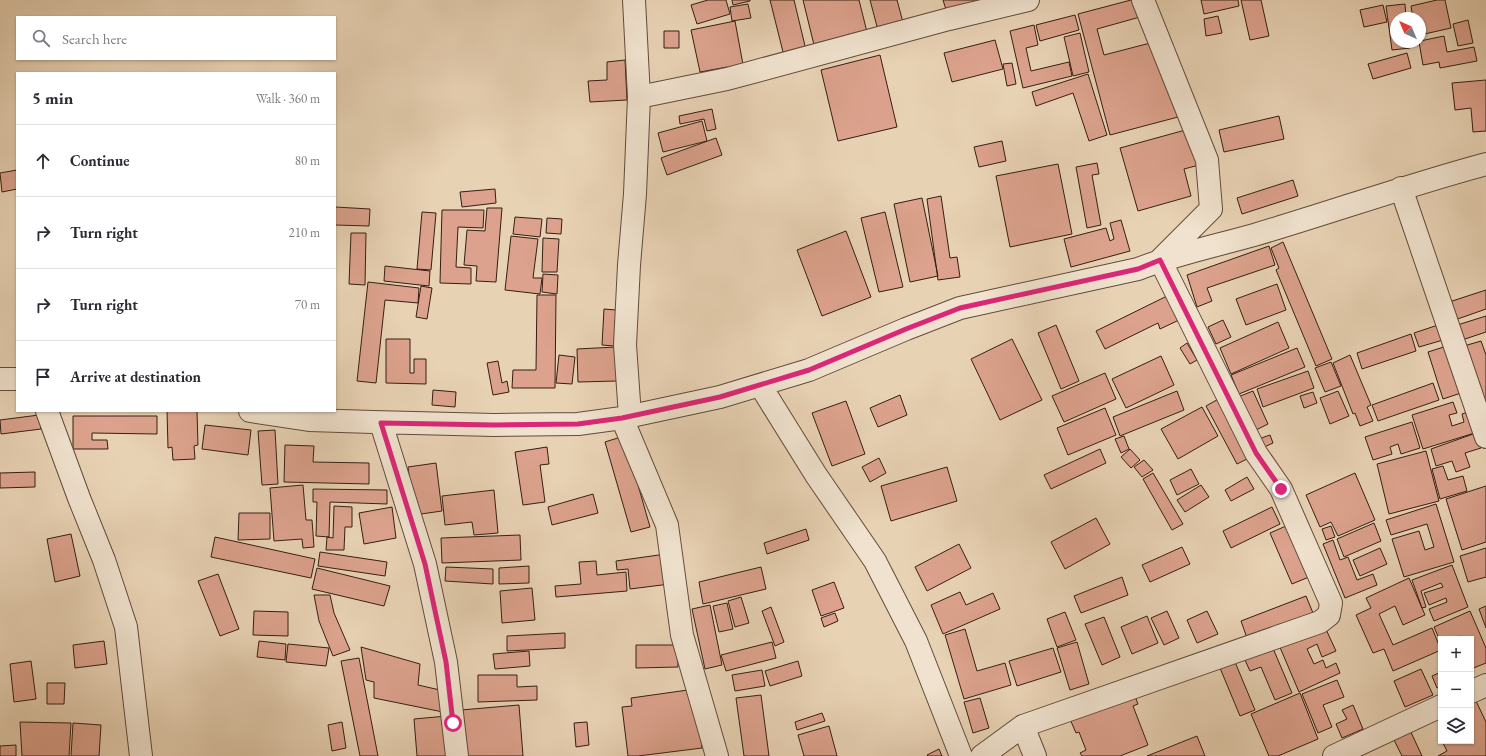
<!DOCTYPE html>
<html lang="en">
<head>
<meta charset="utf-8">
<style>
	:root { --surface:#fff; --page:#f7f7f7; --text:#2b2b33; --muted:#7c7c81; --line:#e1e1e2 }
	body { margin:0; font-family:"EB Garamond",serif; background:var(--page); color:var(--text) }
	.controls { position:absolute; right:12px; bottom:12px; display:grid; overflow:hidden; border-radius:0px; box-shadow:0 1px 3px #0004 }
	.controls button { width:36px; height:36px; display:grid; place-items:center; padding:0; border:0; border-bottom:1px solid var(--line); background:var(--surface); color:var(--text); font:20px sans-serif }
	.compass { position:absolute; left:1390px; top:12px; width:36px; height:36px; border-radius:50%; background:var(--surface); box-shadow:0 1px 3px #0004; rotate:316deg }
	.stop { position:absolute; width:12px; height:12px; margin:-9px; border:3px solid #db2777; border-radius:50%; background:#fff }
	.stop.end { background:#db2777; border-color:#fff; box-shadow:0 1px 4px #0008 }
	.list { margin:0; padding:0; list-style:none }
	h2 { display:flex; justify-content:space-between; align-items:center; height:52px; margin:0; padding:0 16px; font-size:17px }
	h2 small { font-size:13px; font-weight:400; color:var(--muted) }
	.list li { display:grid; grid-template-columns:26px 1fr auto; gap:12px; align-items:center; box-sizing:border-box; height:72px; padding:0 16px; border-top:1px solid var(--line) }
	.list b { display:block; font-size:15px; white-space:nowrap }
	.list em { font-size:13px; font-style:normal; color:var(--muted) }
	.icon { flex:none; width:22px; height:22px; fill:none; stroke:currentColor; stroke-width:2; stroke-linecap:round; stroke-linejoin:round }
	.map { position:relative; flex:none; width:1486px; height:756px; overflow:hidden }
	.search { position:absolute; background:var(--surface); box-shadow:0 1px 3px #0004; left:16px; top:16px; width:320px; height:44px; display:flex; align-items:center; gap:10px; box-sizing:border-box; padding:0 14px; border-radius:0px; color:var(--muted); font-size:15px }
	.panel { position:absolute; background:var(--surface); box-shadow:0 1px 3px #0004; left:16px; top:72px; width:320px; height:340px; border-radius:0px }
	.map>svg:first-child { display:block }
	.building { fill:#dca28d; stroke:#361e12 }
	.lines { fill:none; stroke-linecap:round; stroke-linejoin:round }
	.minor-casing { stroke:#624b3a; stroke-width:24 }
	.minor { stroke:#f0e2ce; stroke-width:22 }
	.route { stroke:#db2777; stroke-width:5 }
</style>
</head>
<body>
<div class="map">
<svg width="1486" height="756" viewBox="0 0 1486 756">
	<rect width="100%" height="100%" fill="#e8d2b4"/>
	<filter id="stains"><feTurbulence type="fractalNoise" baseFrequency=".005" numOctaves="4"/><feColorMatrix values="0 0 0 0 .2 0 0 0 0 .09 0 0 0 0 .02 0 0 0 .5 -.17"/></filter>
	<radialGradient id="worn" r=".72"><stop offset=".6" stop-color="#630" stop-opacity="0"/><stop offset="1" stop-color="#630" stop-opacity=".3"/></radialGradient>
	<!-- building -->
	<path class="building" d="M708,0H726L730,14L697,24L691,5Z
		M732,0H750V1L733,5Z
		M770,0H794L806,50L784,56Z
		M803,0H859L868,36L815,49Z
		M870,0H897L904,26L879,34Z
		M943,0H1000L949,19Z
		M1131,0H1136L1140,17L1097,29L1104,55L1158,41L1178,117L1110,135L1078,14Z
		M1201,0H1238L1239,6L1204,14Z
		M1241,0H1261L1269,36L1250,40Z
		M1437,0H1445L1451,28L1420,35V18H1413L1411,6Z
		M748,4L751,18L732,21L730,7Z
		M1405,4L1406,18H1396V42H1410V48L1392,50L1386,6Z
		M1383,5L1387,22L1364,27L1360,10Z
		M1075,15L1079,30L1040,41L1036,25Z
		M1218,16L1222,33L1206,36L1204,19Z
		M1468,20L1473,43L1458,46L1453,24Z
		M735,21L744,70L729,73L727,67L700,72L691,30Z
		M1034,25L1038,45L1026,48L1031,71L1069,62L1072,76L1023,88L1010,31Z
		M664,31H679V48H664Z
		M1080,33L1089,72L1073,76L1064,37Z
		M1444,36L1447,52L1474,47L1477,61L1440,68L1439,62L1423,65L1419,42L1420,41Z
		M995,40L1003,69L952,82L944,53Z
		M1407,53L1411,68L1373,79L1368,64Z
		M880,55L897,127L838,141L821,70Z
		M625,60L627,100L590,102L588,81L607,80V62Z
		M1012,63L1016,84L1007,86L1003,64Z
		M1088,74L1107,135L1089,141L1073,93L1036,106L1032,92Z
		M1486,80V131L1473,132L1471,108L1455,110L1452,83Z
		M712,109L716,129L707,131L704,119L680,124L679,116Z
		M1279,116L1284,139L1224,152L1219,130Z
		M702,121L707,141L663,152L658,133Z
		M1189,129L1199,165L1184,169L1191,196L1138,211L1120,148Z
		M716,138L722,155L667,175L661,158Z
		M1002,141L1006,161L979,167L974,147Z
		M1097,163L1099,174L1092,175L1101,225L1087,228L1076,167Z
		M1058,164L1072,234L1010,247L996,176Z
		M17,170V189L2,192L0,173Z
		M1293,180L1298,196L1242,214L1237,198Z
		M495,189L496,203L462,207L460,192Z
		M941,196L950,258L957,257L960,277L938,280L927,199Z
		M922,198L938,276L910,282L894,204Z
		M335,207L370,209L369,226L335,225Z
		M487,208H502L496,282L476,281L477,266L464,265L467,230L485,231Z
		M442,210H484L483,228L458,227L456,267L471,268V284L440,283Z
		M422,212L436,213L431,270L417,269Z
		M885,212L903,287L879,292L861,218Z
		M515,217L542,219L540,237L513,234Z
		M547,218L562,219L561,234L546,233Z
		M1121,220L1130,251L1071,267L1064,239L1106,228L1110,241L1114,239L1110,223Z
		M846,231L871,297L822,316L797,250Z
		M351,233H366L365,285L349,284Z
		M511,236L538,239L533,278H542L540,294L505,290Z
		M543,238L559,239L557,272H542Z
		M1283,242L1332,359L1316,366L1276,270L1279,268L1271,248Z
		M1269,246L1275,265L1207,288L1212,301L1197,307L1187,275Z
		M385,266L430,271L429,286L384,281Z
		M543,274L558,275L557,294L542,292Z
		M368,282L419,288L418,303L385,300L376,383L357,381Z
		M1277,284L1286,310L1246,325L1236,299Z
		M421,286L432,288L427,319L416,317Z
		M1486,290V309L1449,322L1443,304Z
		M537,295H556L555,388H512L513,370H536Z
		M1167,296L1179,320L1160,329L1158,323L1105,349L1096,331Z
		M604,309L616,310L614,346L602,345Z
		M1486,316V332L1456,342L1451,327Z
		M1223,320L1231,337L1216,344L1208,327Z
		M1278,322L1289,348L1231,374L1220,348Z
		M1056,325L1079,381L1061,389L1038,333Z
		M1438,325L1443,340L1419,347L1414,333Z
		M1411,334L1416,351L1362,369L1357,353Z
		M386,339H410V373H414V359H426V384L386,383Z
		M1012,339L1042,400L1000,420L971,359Z
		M1481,341L1486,355V413L1464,346Z
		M1187,343L1197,360L1190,364L1180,348Z
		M1450,345L1464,392L1443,399L1428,352Z
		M616,347L617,381L578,382L577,349Z
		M1297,348L1305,367L1239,394L1231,375Z
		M559,355L575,357L572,384L556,383Z
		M1350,355L1371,405L1367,407L1373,421L1360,426L1355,413L1353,414L1333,363Z
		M1161,356L1174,385L1126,408L1112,379Z
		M498,361L502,383L507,381L509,392L493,395L487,363Z
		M1331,362L1341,386L1325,392L1315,368Z
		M1308,371L1314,388L1263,407L1257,389Z
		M1105,373L1116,399L1064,422L1052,396Z
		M1433,383L1439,400L1378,421L1372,405Z
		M433,390L456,392L455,407L432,405Z
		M1177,391L1184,410L1120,436L1113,417Z
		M1253,391L1268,424L1254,431L1238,397Z
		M1338,391L1349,416L1330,424L1320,398Z
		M1313,392L1317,403L1304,408L1300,396Z
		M900,395L907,415L878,427L870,408Z
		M1222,397L1253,456L1237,464L1206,406Z
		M846,401L865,454L832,466L812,413Z
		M1453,402L1457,413L1449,415L1452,426L1464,422L1462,414L1474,410L1481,431L1423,449L1412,415Z
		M1202,407L1218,436L1178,459L1161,429Z
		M1105,408L1116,435L1068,455L1057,428Z
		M167,411H197L198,445L194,446L195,459L173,460L172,447L168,448Z
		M39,415L41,429L1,434L0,420Z
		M73,416H157V434L92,433V440H107L108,449H73Z
		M1412,422L1420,448L1401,454L1398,444L1390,447L1392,454L1373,460L1365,437Z
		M205,425L251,430L248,455L202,449Z
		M275,430L278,484L262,485L258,431Z
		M1476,433L1481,448L1465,453L1470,467L1456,472L1452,461L1436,466L1431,449Z
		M1270,435L1273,443L1260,449L1256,440Z
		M624,436L650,527L631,532L605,442Z
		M1124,436L1129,449L1121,453L1115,439Z
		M285,445L314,446L313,462L369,463V484L284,482Z
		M547,447L549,464L540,465L545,502L523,505L515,452Z
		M1100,449L1106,463L1051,489L1044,475Z
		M1130,449L1140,460L1131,468L1121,457Z
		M1426,451L1439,501L1389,514L1377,464Z
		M879,458L886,473L870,482L862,467Z
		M1144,460L1153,470L1142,477L1134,467Z
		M436,463L442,511L414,515L408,467Z
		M1443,466L1448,480L1463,476L1467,491L1440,499L1432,469Z
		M947,467L957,501L891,521L881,486Z
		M1191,469L1199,484L1177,495L1170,480Z
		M35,472V487L0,488V473Z
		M1153,473L1183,524L1172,530L1143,479Z
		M1355,473L1375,520L1338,536L1331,522L1320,527L1306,495Z
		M1247,477L1254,489L1231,501L1225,490Z
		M303,485L306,520H312L314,547L303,548L302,539L274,541L270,488Z
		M1201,485L1209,497L1185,512L1177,500Z
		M1486,486V542L1462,550L1446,499Z
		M313,489L387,490V504L330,502L329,537L316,536L317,502H313Z
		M494,490L498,533L474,535L472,522L445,525L442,496Z
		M593,494L598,513L552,525L548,507Z
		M1436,504L1454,562L1404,577L1392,539L1419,531L1425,550L1434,547L1427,524L1391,535L1386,520Z
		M334,506L352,507V527H345L344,550H326L327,537L333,538Z
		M392,507L396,538L364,544L359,513Z
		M1272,507L1280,524L1231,548L1223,531Z
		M239,513H270V539L238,540Z
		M1096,518L1110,544L1065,569L1051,542Z
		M1374,523L1381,541L1344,557L1337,539Z
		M1286,526L1309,577L1292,584L1270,533Z
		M1331,526L1335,537L1326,540L1322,529Z
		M806,529L809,540L767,554L764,543Z
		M71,534L80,576L55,582L47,539Z
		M520,535L521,560L442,563L441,538Z
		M215,537L315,559L311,578L211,557Z
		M1333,540L1340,560L1348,557L1357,580L1373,574L1377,585L1345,598L1323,544Z
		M959,544L971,568L927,591L915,567Z
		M1182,547L1190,564L1150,582L1142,565Z
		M1380,548L1387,564L1360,576L1353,560Z
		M1486,548V577L1468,582L1460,556Z
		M320,552L387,562L385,576L318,566Z
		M666,554L670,584L630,589L628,569L617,570L616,561Z
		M596,561L597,575L626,572L627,591L556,597L555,586L581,584L579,562Z
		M1452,565L1468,607L1434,621L1429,609L1447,602L1446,598L1429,605L1424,593L1443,587L1441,583L1421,591L1426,607L1422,608L1412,580Z
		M529,566V583L499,584V568Z
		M446,567L493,569V584L445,581Z
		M761,567L766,589L703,604L699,582Z
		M317,568L390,586L384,606L312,589Z
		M218,574L239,629L220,636L198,581Z
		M1122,577L1128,595L1081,613L1074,596Z
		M1409,578L1425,615L1403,625L1395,606L1379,614L1393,645L1432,628L1441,650L1393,671L1384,649L1373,653L1356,615L1371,608L1366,598Z
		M834,582L844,608L821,616L812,590Z
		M532,588L535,620L502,623L500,591Z
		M960,592L966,605L993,593L1000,609L943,634L931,605Z
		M314,595H330L334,613L350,650L333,656L319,621Z
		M1306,596L1313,613L1247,638L1241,621Z
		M741,597L749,623L735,627L728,601Z
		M727,603L733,629L719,632L713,606Z
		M710,605L722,665L705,669L692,609Z
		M1486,606V628L1479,609Z
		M771,607L784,642L775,646L762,611Z
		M254,611L288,612V636L253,635Z
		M1167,611L1179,638L1164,645L1151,618Z
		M1207,611L1218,634L1197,643L1187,620Z
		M1470,611L1486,648V663L1471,669V639H1461L1460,636L1453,639H1441V643L1434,627Z
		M1065,612L1076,640L1057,647L1047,619Z
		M835,613L838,621L824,627L821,618Z
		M1147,616L1158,643L1132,654L1121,627Z
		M1104,617L1120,657L1102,665L1085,624Z
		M1324,625L1336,651L1322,657L1317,644L1307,649L1314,664L1323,660L1326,668L1336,663L1340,673L1299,692L1279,645Z
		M965,629L977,671L1005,663L1011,685L964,699L945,635Z
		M565,633V648L507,651V636Z
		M104,641L107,664L75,668L73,645Z
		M259,641L286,644L285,660L257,657Z
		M772,642L776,658L726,671L721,655Z
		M1077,642L1089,684L1070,690L1057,648Z
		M288,644L329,648L326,666L286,662Z
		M636,645H678V667L636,668Z
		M1272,646L1292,693L1275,700L1261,667L1250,671L1244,658Z
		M361,647L420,664L418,685L440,690L443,712L374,698V682L366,680Z
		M1053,648L1061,672L1017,686L1009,661Z
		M529,651L530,666L495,669L493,654Z
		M359,658L378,756H360L341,661Z
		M31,661L36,699L14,702L10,664Z
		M798,661L802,676L770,686L765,671Z
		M1235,662L1255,710L1240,716L1220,668Z
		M1421,669L1433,695L1405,707L1394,681Z
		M762,670L765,686L735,691L732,675Z
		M1441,672V686L1437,688L1432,676Z
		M478,675H517V687L537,686V700L478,702Z
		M1337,680L1344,697L1323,705L1332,727L1318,733L1302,694Z
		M47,683H65L64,704H47Z
		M695,689L702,748L638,756H628L622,707L632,706L631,698Z
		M1133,691L1138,704L1133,706L1148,745L1120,756H1082L1080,753L1086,750L1079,732L1076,733L1070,719Z
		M1300,693L1318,739L1278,756H1269L1251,714Z
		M761,695L769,756H744L736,698Z
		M980,698L989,728L973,733L964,702Z
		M1476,701L1486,722V756H1438L1447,751L1442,741H1471V703Z
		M519,705L523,756H465L461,710Z
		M1353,705L1363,729L1342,738L1336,724L1347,719L1342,710Z
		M822,713L825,721L797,730L795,722Z
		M447,716L450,756H417L414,719Z
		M20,722L71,723L69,756H22Z
		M342,722L346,748L332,751L328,725Z
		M587,722L589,745L576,747L574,723Z
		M73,723L101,725L99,756H71Z
		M829,726L837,756H804L798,735Z
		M1409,728L1422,756H1402L1392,736Z
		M1197,736L1205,756H1147Z
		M16,745V756H0V746Z
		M939,749L942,756H928L927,755Z"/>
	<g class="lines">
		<defs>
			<path id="minor" d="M639,97L727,79L949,19L1028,0
				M1401,188L1486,437
				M0,379H17
				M760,385L816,475L875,561L916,641L961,756
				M47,411L79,498L104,560L126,627L141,756
				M250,411L309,420L373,422L494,425L578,424L622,418L720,397L809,370L906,329L960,308L1138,269C1176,254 1215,246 1254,235C1332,212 1408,185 1486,164
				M630,416L625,345L629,265L635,194L639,97L634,0
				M622,418L667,525L682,635L717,756
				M381,423L425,564L446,662L457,756
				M1471,692L1486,685
				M1023,726L1035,756
				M982,756L1023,726L1320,622L1329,615L1331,603L1281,489L1256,453L1160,260L1211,209L1207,160L1143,0
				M1334,756L1441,706"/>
		</defs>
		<!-- minor casing -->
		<use href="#minor" class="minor-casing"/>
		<!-- minor -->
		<use href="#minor" class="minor"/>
	</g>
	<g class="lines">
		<!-- route -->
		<path class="route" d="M453,723L446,662L425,564L381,423L494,425L578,424L622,418L720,397L809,370L906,329L960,308L1138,269L1160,260L1256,453L1281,489"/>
	</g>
	<rect width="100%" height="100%" filter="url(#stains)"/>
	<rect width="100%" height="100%" fill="url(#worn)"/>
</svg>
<div class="controls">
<button>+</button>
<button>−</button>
<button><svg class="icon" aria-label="layers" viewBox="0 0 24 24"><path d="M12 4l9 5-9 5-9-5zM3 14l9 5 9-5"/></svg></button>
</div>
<svg class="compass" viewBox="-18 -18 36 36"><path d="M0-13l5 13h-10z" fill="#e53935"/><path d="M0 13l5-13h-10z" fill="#7c7c81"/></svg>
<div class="stop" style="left:453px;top:723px"></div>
<div class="stop end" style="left:1281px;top:489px"></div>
<div class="search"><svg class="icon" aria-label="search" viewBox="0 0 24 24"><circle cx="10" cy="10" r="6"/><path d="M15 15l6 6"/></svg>Search here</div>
<section class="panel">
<h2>5 min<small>Walk · 360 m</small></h2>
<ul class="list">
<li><svg class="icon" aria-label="ahead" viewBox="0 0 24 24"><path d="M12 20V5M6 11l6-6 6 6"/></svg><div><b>Continue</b></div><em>80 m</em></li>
<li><svg class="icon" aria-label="right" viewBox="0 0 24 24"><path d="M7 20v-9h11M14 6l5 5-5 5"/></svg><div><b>Turn right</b></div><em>210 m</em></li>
<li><svg class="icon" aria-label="right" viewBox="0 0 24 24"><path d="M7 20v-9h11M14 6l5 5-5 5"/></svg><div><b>Turn right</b></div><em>70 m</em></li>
<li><svg class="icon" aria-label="arrive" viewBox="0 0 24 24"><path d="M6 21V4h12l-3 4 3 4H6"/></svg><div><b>Arrive at destination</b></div></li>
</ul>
</section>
</div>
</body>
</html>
